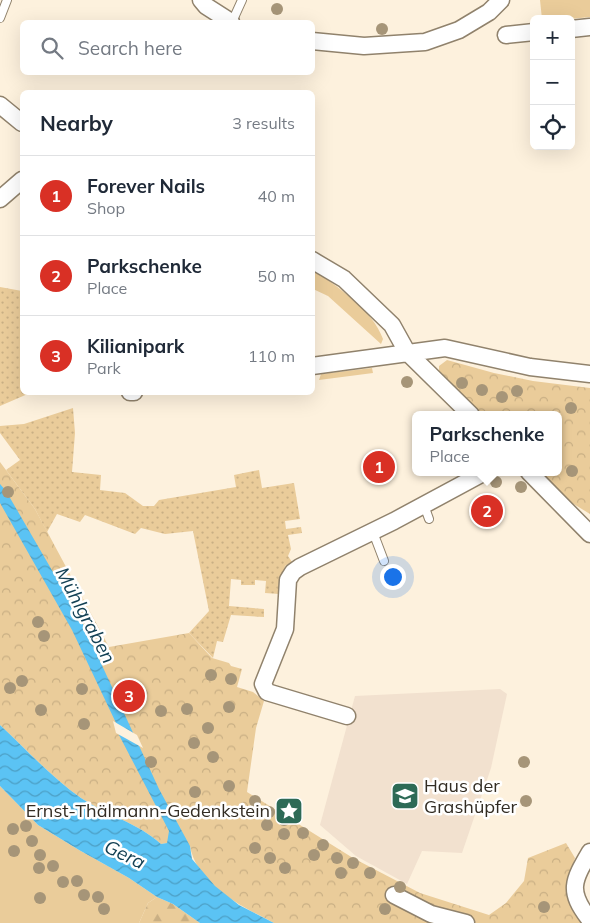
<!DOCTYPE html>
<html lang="en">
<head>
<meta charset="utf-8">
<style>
	:root { --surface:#fff; --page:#f2f2f3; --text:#1f2937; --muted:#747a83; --line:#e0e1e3; --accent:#d93025 }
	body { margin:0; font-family:Mulish,sans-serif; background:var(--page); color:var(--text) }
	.controls { position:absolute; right:15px; top:15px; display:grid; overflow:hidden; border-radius:8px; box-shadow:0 5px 20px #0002 }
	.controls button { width:45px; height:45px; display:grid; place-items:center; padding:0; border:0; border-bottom:1px solid var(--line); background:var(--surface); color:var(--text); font:25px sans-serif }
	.you { position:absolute; left:392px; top:576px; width:18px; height:18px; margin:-12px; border:4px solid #fff; border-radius:50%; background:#1a73e8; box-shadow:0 0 0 8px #1a73e833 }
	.badge { display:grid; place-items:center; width:32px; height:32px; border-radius:50%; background:var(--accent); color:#fff; font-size:16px; font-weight:700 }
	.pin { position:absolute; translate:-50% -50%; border:2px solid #fff; box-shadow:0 1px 5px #0006 }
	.popup { position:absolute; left:412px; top:411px; width:150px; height:65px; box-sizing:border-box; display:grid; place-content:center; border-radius:8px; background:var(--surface); filter:drop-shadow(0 1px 4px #0005); font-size:16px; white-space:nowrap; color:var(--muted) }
	.popup b { font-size:19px; color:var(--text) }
	.popup::after { content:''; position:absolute; left:50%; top:100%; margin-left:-10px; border:10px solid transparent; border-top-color:var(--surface) }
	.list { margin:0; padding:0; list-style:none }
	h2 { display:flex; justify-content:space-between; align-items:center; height:65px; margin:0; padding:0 20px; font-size:21px }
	h2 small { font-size:16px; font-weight:400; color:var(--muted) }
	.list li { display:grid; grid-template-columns:32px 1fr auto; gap:15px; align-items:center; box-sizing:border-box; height:80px; padding:0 20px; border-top:1px solid var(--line) }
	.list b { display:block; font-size:19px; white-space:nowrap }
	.list p { margin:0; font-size:16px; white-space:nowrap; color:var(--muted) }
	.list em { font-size:16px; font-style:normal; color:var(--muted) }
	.icon { flex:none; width:28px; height:28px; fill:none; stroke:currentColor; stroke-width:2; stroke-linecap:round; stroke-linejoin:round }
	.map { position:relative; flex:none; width:590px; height:923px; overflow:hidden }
	.search { position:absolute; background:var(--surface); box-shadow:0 5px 20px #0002; left:20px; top:20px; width:295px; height:55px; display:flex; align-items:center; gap:12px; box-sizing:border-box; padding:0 18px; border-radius:8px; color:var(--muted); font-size:19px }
	.panel { position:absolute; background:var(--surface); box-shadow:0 5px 20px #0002; left:20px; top:90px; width:295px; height:305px; border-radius:8px }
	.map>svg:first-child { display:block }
	.education { fill:#f2e1cf }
	.grass { fill:#eacc9a }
	.forest { fill:url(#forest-firs) }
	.park { fill:url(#park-crowns) }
	.garden { fill:url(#garden-dots) }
	.water { fill:url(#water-waves) }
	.pier { fill:#fdf1dd }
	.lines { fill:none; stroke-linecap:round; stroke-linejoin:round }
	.lane-casing { stroke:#90826c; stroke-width:10 }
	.street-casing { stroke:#90826c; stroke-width:19 }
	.lane { stroke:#fff; stroke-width:8 }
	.street { stroke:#fff; stroke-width:16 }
	.tree { fill:#a69578 }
	.labels { text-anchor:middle; stroke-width:5; stroke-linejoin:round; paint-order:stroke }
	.poi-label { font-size:18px; fill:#322c23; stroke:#fff; text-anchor:start }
	.water-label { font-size:19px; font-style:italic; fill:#134054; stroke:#fff }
</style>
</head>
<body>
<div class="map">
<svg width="590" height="923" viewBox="0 0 590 923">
	<defs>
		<pattern id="forest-firs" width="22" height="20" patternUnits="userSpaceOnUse" patternTransform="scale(1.25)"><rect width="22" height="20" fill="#eacc9a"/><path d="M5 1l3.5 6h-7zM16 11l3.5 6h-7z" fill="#c9af84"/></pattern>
		<pattern id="park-crowns" width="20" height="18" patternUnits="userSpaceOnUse" patternTransform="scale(1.25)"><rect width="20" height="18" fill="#eacc9a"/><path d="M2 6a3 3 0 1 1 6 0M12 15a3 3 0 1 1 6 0" fill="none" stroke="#c9af84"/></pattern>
		<pattern id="garden-dots" width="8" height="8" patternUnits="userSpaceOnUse" patternTransform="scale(1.25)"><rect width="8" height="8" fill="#eacc9a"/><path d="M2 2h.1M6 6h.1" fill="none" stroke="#c9af84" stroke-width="1.8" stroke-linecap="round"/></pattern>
		<pattern id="water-waves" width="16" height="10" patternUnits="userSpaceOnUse" patternTransform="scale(1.25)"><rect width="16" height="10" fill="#5bc3f4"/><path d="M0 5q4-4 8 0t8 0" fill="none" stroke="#4c9fc5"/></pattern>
	</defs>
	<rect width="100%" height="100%" fill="#fdf1dd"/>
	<!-- education -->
	<path class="education" d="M500,689L507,694L491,768L462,853L422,851L407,884L356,856L320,825L355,696Z"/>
	<!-- grass -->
	<path class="grass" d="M540,0H590V17L570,19H542Z
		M313,269C337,287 373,310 383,339L381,344L328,296L313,289Z
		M372,368L373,373L319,380L321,374Z
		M0,786L38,825L79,850L129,878L157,897L148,903L139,923H0Z"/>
	<!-- forest -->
	<path class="forest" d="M157,897L173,904L200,923H139L148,903Z"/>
	<!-- park -->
	<path class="park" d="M447,360L494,373L533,381L590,388V514L572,503L540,472H558V415H482L443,376L439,371V366Z
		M0,462L35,509L109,647L189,633L212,658L229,663L231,666L242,669L237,687L253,692L264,701L256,728L247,792L353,858L420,893L489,915L506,903L524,881L528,858L566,843L575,858C565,891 565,894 582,923H274C241,906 197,885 190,846L167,843L161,844C138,823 106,815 81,798C51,777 26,749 0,725Z"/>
	<!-- garden -->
	<path class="garden" d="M0,287L22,291V392L30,393L0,406Z
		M73,408L75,433L72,472L101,475L100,490L125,493L143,506H154L159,500L236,487L234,475L259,470L262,488L294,483L300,519L285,521L286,529L301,527L302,533L288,535L291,549L288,556L292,562L285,566L279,594L265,593L266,581L255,580V585H241V580L231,579L229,606L264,609V617L231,615L223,642L217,641L213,658L189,633L209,611L193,531L165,534L141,528L135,534L85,515L80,522L57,514L47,532L35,509L6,470L20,460L0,433V426L24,424Z"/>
	<!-- water -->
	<path class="water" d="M0,484L6,491L82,622L159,789L190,846L192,859L215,886L239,905L274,923H200L173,904L157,897L129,878L79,850L38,825L0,786V725C26,749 51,777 81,798C106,815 138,823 161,844L167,843L169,831L119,735L116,723L72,630L0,503Z"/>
	<!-- pier -->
	<path class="pier" d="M113,721L137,735L143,748L116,733Z"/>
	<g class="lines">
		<defs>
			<path id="lane" d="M0,18L7,0
				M232,22L242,0
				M424,505L429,519
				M373,532L384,561"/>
			<path id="street" d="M201,0L206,6L231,22
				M571,29L590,27
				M506,35L534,32
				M312,41L364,46L425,42L459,30L489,12L501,0
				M0,105L22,123
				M0,199L22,180
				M312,260L344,279L392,325L407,352L471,415
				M312,366L445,348L530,367L590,374
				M130,392H134
				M529,472L590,534
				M347,716L267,692L263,684L285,629L288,580L293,572L300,567L394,521L485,472
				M590,852C573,881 567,891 590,920
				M394,895L431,914L466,923"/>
		</defs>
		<!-- lane casing -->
		<use href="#lane" class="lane-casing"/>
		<!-- street casing -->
		<use href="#street" class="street-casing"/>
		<!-- lane -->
		<use href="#lane" class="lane"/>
		<!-- street -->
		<use href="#street" class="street"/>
	</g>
	<!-- trees -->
	<g class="tree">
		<circle cx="277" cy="9" r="6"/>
		<circle cx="382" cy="29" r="6"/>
		<circle cx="407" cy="382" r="6"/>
		<circle cx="462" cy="383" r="6"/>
		<circle cx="482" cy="390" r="6"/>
		<circle cx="517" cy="391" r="6"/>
		<circle cx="502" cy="397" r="6"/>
		<circle cx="571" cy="408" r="6"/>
		<circle cx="572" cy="471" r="6"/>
		<circle cx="496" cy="482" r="6"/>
		<circle cx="521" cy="487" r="6"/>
		<circle cx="8" cy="492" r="6"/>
		<circle cx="38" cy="622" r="6"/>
		<circle cx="44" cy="636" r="6"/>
		<circle cx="211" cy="675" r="6"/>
		<circle cx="231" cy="679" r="6"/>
		<circle cx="22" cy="681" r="6"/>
		<circle cx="10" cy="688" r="6"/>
		<circle cx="82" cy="689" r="6"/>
		<circle cx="229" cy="707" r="6"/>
		<circle cx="187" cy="709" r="6"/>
		<circle cx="41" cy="710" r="6"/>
		<circle cx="161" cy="711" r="6"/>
		<circle cx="84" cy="724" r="6"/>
		<circle cx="208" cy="728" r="6"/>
		<circle cx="194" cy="743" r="6"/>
		<circle cx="213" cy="757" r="6"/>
		<circle cx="151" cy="762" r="6"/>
		<circle cx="524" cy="762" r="6"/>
		<circle cx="229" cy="786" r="6"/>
		<circle cx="195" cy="792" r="6"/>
		<circle cx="255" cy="801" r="6"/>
		<circle cx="526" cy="801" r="6"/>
		<circle cx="269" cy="812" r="6"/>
		<circle cx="284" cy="820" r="6"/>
		<circle cx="267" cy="825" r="6"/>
		<circle cx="26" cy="826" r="6"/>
		<circle cx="13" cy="829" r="6"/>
		<circle cx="303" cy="833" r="6"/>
		<circle cx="284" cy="834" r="6"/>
		<circle cx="32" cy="841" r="6"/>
		<circle cx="323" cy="845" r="6"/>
		<circle cx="255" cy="848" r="6"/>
		<circle cx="14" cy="851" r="6"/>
		<circle cx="40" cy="855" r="6"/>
		<circle cx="314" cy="855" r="6"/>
		<circle cx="270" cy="858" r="6"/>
		<circle cx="337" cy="858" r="6"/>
		<circle cx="353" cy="863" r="6"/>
		<circle cx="53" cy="866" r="6"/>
		<circle cx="39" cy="868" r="6"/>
		<circle cx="285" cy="868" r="6"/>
		<circle cx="341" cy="873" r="6"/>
		<circle cx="370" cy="873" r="6"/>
		<circle cx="77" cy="881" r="6"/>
		<circle cx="63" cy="882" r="6"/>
		<circle cx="400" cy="887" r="6"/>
		<circle cx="84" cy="895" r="6"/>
		<circle cx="98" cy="897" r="6"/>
		<circle cx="40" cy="898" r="6"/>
		<circle cx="544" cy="907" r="6"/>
		<circle cx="104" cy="909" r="6"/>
		<circle cx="385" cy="909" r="6"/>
	</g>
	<!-- icons -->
	<defs>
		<symbol id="school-square" viewBox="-11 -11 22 22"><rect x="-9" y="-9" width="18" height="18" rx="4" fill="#2d6a56" stroke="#fff"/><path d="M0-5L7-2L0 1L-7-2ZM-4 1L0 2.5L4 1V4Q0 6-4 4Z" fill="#fff"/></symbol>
		<symbol id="sight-square" viewBox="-11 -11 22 22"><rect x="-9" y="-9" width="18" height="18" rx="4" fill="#2d6a56" stroke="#fff"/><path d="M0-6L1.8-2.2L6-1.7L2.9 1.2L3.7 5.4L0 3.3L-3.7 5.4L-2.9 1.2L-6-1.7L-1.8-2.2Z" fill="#fff"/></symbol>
	</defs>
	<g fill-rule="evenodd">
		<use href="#school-square" x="389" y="780" width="32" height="32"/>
		<use href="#sight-square" x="273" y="795" width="32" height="32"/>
	</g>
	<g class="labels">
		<!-- poi labels -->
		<g class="poi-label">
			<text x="424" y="792">Haus der<tspan x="424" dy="21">Grashüpfer</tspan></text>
			<text x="270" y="817" text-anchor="end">Ernst-Thälmann-Gedenkstein</text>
		</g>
		<!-- water labels -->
		<g class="water-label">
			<text transform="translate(86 615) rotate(62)" y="7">Mühlgraben</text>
			<text transform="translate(125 854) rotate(26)" y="7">Gera</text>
		</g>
	</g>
</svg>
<div class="controls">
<button>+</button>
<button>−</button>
<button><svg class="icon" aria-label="locate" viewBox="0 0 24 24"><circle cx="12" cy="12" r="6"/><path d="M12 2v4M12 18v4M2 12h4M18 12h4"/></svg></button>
</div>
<div class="you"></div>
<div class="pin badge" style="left:379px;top:467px">1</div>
<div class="pin badge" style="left:487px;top:511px">2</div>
<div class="popup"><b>Parkschenke</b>Place</div>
<div class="pin badge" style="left:129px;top:696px">3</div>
<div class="search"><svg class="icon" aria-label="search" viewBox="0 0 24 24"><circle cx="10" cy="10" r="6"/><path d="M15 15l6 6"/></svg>Search here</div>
<section class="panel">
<h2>Nearby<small>3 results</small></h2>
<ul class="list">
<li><span class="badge">1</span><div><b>Forever Nails</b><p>Shop</p></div><em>40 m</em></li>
<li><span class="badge">2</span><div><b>Parkschenke</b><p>Place</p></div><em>50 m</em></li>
<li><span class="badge">3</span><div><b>Kilianipark</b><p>Park</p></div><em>110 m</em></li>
</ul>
</section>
</div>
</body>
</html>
